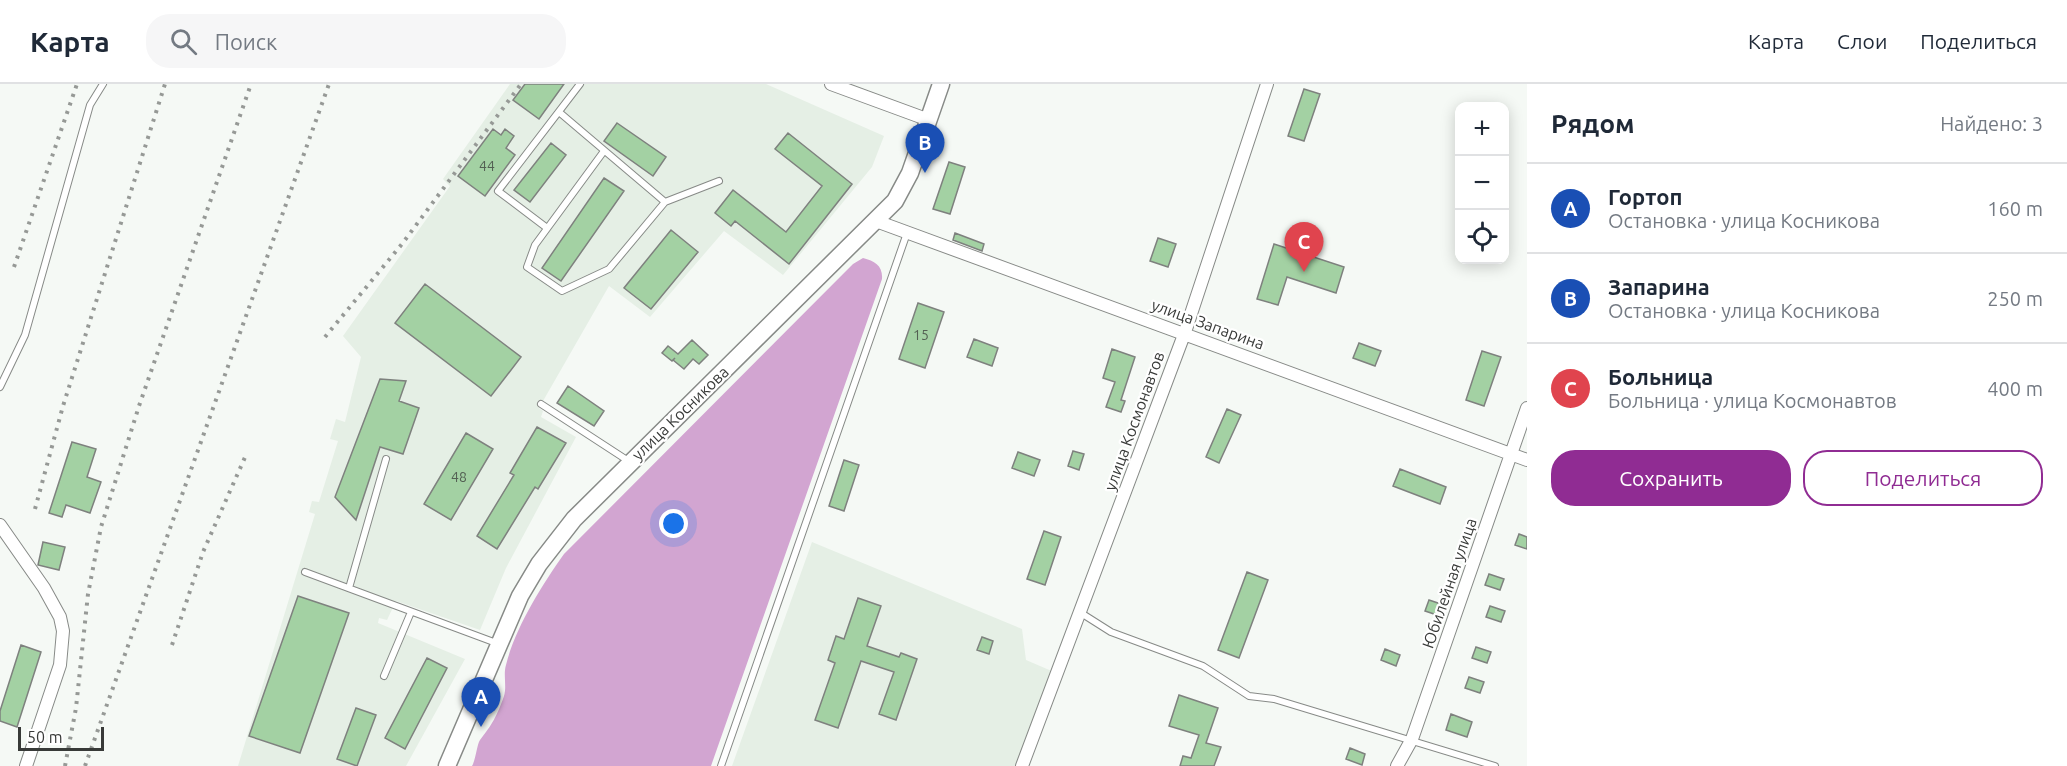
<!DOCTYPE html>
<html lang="ru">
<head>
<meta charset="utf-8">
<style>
	:root { --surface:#fff; --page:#f6f6f7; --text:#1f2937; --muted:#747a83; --line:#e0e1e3; --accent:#902c93 }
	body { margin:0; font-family:Ubuntu,sans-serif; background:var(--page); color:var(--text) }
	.controls { position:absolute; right:18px; top:18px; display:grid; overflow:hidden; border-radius:12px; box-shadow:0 3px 15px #0003 }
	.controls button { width:54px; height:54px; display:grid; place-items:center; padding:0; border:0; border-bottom:2px solid var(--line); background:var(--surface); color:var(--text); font:30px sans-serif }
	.scale { position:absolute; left:18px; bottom:15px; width:86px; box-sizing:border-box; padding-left:6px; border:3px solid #383a38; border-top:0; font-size:16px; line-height:21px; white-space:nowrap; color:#383a38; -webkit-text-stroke:4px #fff; paint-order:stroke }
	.you { position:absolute; left:674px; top:440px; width:21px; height:21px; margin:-15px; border:4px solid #fff; border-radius:50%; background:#1a73e8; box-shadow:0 0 0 9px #1a73e833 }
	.badge { display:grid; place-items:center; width:39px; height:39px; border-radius:50%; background:var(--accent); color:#fff; font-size:20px; font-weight:700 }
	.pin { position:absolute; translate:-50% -50px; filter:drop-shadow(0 2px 3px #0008) }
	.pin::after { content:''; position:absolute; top:32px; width:21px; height:18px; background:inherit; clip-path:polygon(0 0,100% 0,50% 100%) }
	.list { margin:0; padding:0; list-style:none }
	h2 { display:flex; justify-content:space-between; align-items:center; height:78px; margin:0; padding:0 24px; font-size:26px }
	h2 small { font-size:20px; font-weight:400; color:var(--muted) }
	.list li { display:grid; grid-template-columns:39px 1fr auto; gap:18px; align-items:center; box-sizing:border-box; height:90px; padding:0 24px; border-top:2px solid var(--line) }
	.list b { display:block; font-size:22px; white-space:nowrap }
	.list p { margin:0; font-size:20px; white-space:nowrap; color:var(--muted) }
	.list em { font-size:20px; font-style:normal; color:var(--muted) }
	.actions { display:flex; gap:12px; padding:18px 24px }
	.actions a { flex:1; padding:14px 0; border:2px solid var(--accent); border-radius:24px; text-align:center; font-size:21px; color:var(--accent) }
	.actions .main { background:var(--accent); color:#fff }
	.icon { flex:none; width:33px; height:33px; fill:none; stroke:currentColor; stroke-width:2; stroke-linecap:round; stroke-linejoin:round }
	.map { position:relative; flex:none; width:1527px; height:682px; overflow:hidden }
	header { display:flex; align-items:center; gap:36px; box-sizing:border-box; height:84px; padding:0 30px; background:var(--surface); border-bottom:2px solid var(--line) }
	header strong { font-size:28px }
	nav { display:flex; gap:33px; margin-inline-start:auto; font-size:21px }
	.search { width:420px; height:54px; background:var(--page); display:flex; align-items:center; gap:15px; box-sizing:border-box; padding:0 21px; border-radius:24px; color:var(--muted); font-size:22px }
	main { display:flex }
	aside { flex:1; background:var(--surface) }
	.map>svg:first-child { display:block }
	.built { fill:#e5efe5 }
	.forest { fill:#d2a5d1 }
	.building { fill:#a3d1a3; stroke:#7e817e; stroke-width:1.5 }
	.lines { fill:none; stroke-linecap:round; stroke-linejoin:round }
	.lane-casing { stroke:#878a87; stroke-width:8 }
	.street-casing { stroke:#878a87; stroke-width:14 }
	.secondary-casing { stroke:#878a87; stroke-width:19 }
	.lane { stroke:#fff; stroke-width:6 }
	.street { stroke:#fff; stroke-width:12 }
	.secondary { stroke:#fff; stroke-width:16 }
	.rail { stroke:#969996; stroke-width:4; stroke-dasharray:3 6; stroke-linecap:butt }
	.labels { text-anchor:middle; stroke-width:4.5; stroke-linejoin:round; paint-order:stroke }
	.number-label { font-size:14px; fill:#536053 }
	.street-label { font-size:16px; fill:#383a38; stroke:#fff }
</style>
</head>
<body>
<header>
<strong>Карта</strong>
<div class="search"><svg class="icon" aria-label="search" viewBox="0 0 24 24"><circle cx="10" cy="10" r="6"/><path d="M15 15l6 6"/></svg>Поиск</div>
<nav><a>Карта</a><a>Слои</a><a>Поделиться</a></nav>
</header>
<main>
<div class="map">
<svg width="1527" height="682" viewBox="0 0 1527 682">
	<rect width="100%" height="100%" fill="#f5f9f5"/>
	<!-- built -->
	<path class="built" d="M510,0H766L884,52L872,83L783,191L724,147L650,233L609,202L539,324L543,327L541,333L576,353L506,484L480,546L396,517L387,536L379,534L378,539L465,575L406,682H238L315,430L309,428L312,417L319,418L338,357L330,355L336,335L345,338L361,273L343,252L450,102L443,95Z
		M812,458L1022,545L1026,576L1054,588L1017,682H732Z"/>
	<!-- forest -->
	<path class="forest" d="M863,174C875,177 883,182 882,195L711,682H472C476,675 477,660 480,656C492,641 497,632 504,612C507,602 503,591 506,581C515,544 542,501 564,470L853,180Z"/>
	<!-- building -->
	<path class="building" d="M525,0H564L539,35L513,16Z
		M1304,5L1320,10L1304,57L1288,52Z
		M617,39L666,73L653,92L604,57Z
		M493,45L501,51L505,45L514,52L506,64L515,71L485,112L458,92Z
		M788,49L852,100L789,180L735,137L731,142L715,129L733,106L786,148L822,102L775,65Z
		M551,59L566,71L530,118L514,106Z
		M949,78L965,83L950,130L933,125Z
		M604,94L624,107L561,197L542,184Z
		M671,146L698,168L651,225L624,204Z
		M955,149L984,160L982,167L953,156Z
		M1158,154L1176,160L1168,183L1150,177Z
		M1274,160L1344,183L1336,209L1287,193L1278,221L1257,215Z
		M425,200L521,273L491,312L395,239Z
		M918,219L944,228L925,284L899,275Z
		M974,255L998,264L992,282L967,273Z
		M692,256L708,271L699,280L693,275L684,285L673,276L675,274L672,277L662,269L668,262L678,270Z
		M1359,259L1381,267L1375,282L1353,274Z
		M1112,265L1135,273L1121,316L1125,317L1121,328L1106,323L1115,298L1103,294Z
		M1482,267L1501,273L1484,322L1466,316Z
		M380,295L406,297L399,317L419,324L403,370L380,363L356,436L335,413Z
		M568,302L604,327L594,342L557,319Z
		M1227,325L1241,331L1219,379L1206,373Z
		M537,343L566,359L538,405L535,403L497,465L477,452L514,391L510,389Z
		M466,349L493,365L451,436L424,420Z
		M72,358L96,365L87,393L101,398L90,429L66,421L62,433L49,429Z
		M1073,367L1084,370L1079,386L1068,382Z
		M1018,368L1040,376L1034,392L1012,384Z
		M844,376L859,381L844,427L829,422Z
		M1400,385L1446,403L1440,420L1393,402Z
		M1044,447L1061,453L1045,501L1027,495Z
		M1519,450L1527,453V465L1515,461Z
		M43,458L65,463L59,486L38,481Z
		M1247,488L1268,496L1239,574L1218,566Z
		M1489,490L1504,495L1500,506L1485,501Z
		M298,512L349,529L300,669L249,652Z
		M858,514L881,522L867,562L899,573L901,569L917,575L896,636L879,630L894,588L861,577L838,644L815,636L835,579L828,576L836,552L844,555Z
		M1429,516L1444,521L1440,532L1425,527Z
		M1490,522L1505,527L1501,538L1486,533Z
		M982,553L993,557L989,570L977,566Z
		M21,561L41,568L17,643L0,637V627Z
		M1476,563L1491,568L1487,579L1472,574Z
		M1385,565L1400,571L1396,582L1381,576Z
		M427,574L447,584L405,665L385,654Z
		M1469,593L1484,598L1480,609L1465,604Z
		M1179,611L1218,624L1206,659L1221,663L1214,682H1180L1183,672L1191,674L1199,651L1169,642Z
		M356,624L376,631L357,682L337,675Z
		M1451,630L1472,638L1467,653L1446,646Z
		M1350,664L1365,670L1362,681L1346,675Z"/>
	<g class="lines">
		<defs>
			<path id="lane" d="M559,28L665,118L609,185L562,207L527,183L535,161L604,67
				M665,118L719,97
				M547,144L498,107L580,0
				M0,303L25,251L90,21L103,0
				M541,320L630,378
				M305,488L499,560
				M349,504L386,375
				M1081,529L1111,548L1203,582L1249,612L1274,615L1495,682
				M384,592L411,528
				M721,682L907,149"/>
			<path id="street" d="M831,0L929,36
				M876,137L1527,376
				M0,441L44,504L60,533L63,547L60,581L26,682
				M1022,682L1185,248L1267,0
				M1397,682L1412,655L1527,324"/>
			<path id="secondary" d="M447,682L520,512L539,480L574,435L895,117L910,89L941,0"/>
		</defs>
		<!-- lane casing -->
		<use href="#lane" class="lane-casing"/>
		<!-- street casing -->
		<use href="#street" class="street-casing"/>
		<!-- secondary casing -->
		<use href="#secondary" class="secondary-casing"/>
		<!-- lane -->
		<use href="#lane" class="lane"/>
		<!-- street -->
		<use href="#street" class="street"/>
		<!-- secondary -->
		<use href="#secondary" class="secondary"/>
		<!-- rail -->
		<path class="rail" d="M14,183L77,0
			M325,253L402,160L521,0
			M35,425L63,322L165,0
			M172,561L203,468L246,371
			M65,682L76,624L88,510L101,443L139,322L251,0
			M85,682L329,0"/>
	</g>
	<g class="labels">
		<!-- number labels -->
		<g class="number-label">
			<text x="487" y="87">44</text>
			<text x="921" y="256">15</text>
			<text x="459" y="398">48</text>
		</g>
		<!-- street labels -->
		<g class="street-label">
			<text transform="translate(1208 240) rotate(20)" y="6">улица Запарина</text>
			<text transform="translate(680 329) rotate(-44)" y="6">улица Косникова</text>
			<text transform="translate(1134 337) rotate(-70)" y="6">улица Космонавтов</text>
			<text transform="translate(1449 499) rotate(-71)" y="6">Юбилейная улица</text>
		</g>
	</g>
</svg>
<div class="controls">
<button>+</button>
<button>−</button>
<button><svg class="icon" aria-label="locate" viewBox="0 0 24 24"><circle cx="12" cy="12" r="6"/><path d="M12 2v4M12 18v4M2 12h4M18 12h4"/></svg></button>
</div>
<div class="scale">50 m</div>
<div class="you"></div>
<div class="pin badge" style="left:481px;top:643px;background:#1a4fb4">A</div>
<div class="pin badge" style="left:925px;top:89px;background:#1a4fb4">B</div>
<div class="pin badge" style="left:1304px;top:188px;background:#e0444e">C</div>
</div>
<aside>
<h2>Рядом<small>Найдено: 3</small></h2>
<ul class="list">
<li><span class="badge" style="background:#1a4fb4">A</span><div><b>Гортоп</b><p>Остановка · улица Косникова</p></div><em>160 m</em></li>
<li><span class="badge" style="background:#1a4fb4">B</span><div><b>Запарина</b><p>Остановка · улица Косникова</p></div><em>250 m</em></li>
<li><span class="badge" style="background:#e0444e">C</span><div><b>Больница</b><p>Больница · улица Космонавтов</p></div><em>400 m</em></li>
</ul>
<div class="actions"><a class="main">Сохранить</a><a>Поделиться</a></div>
</aside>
</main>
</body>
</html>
